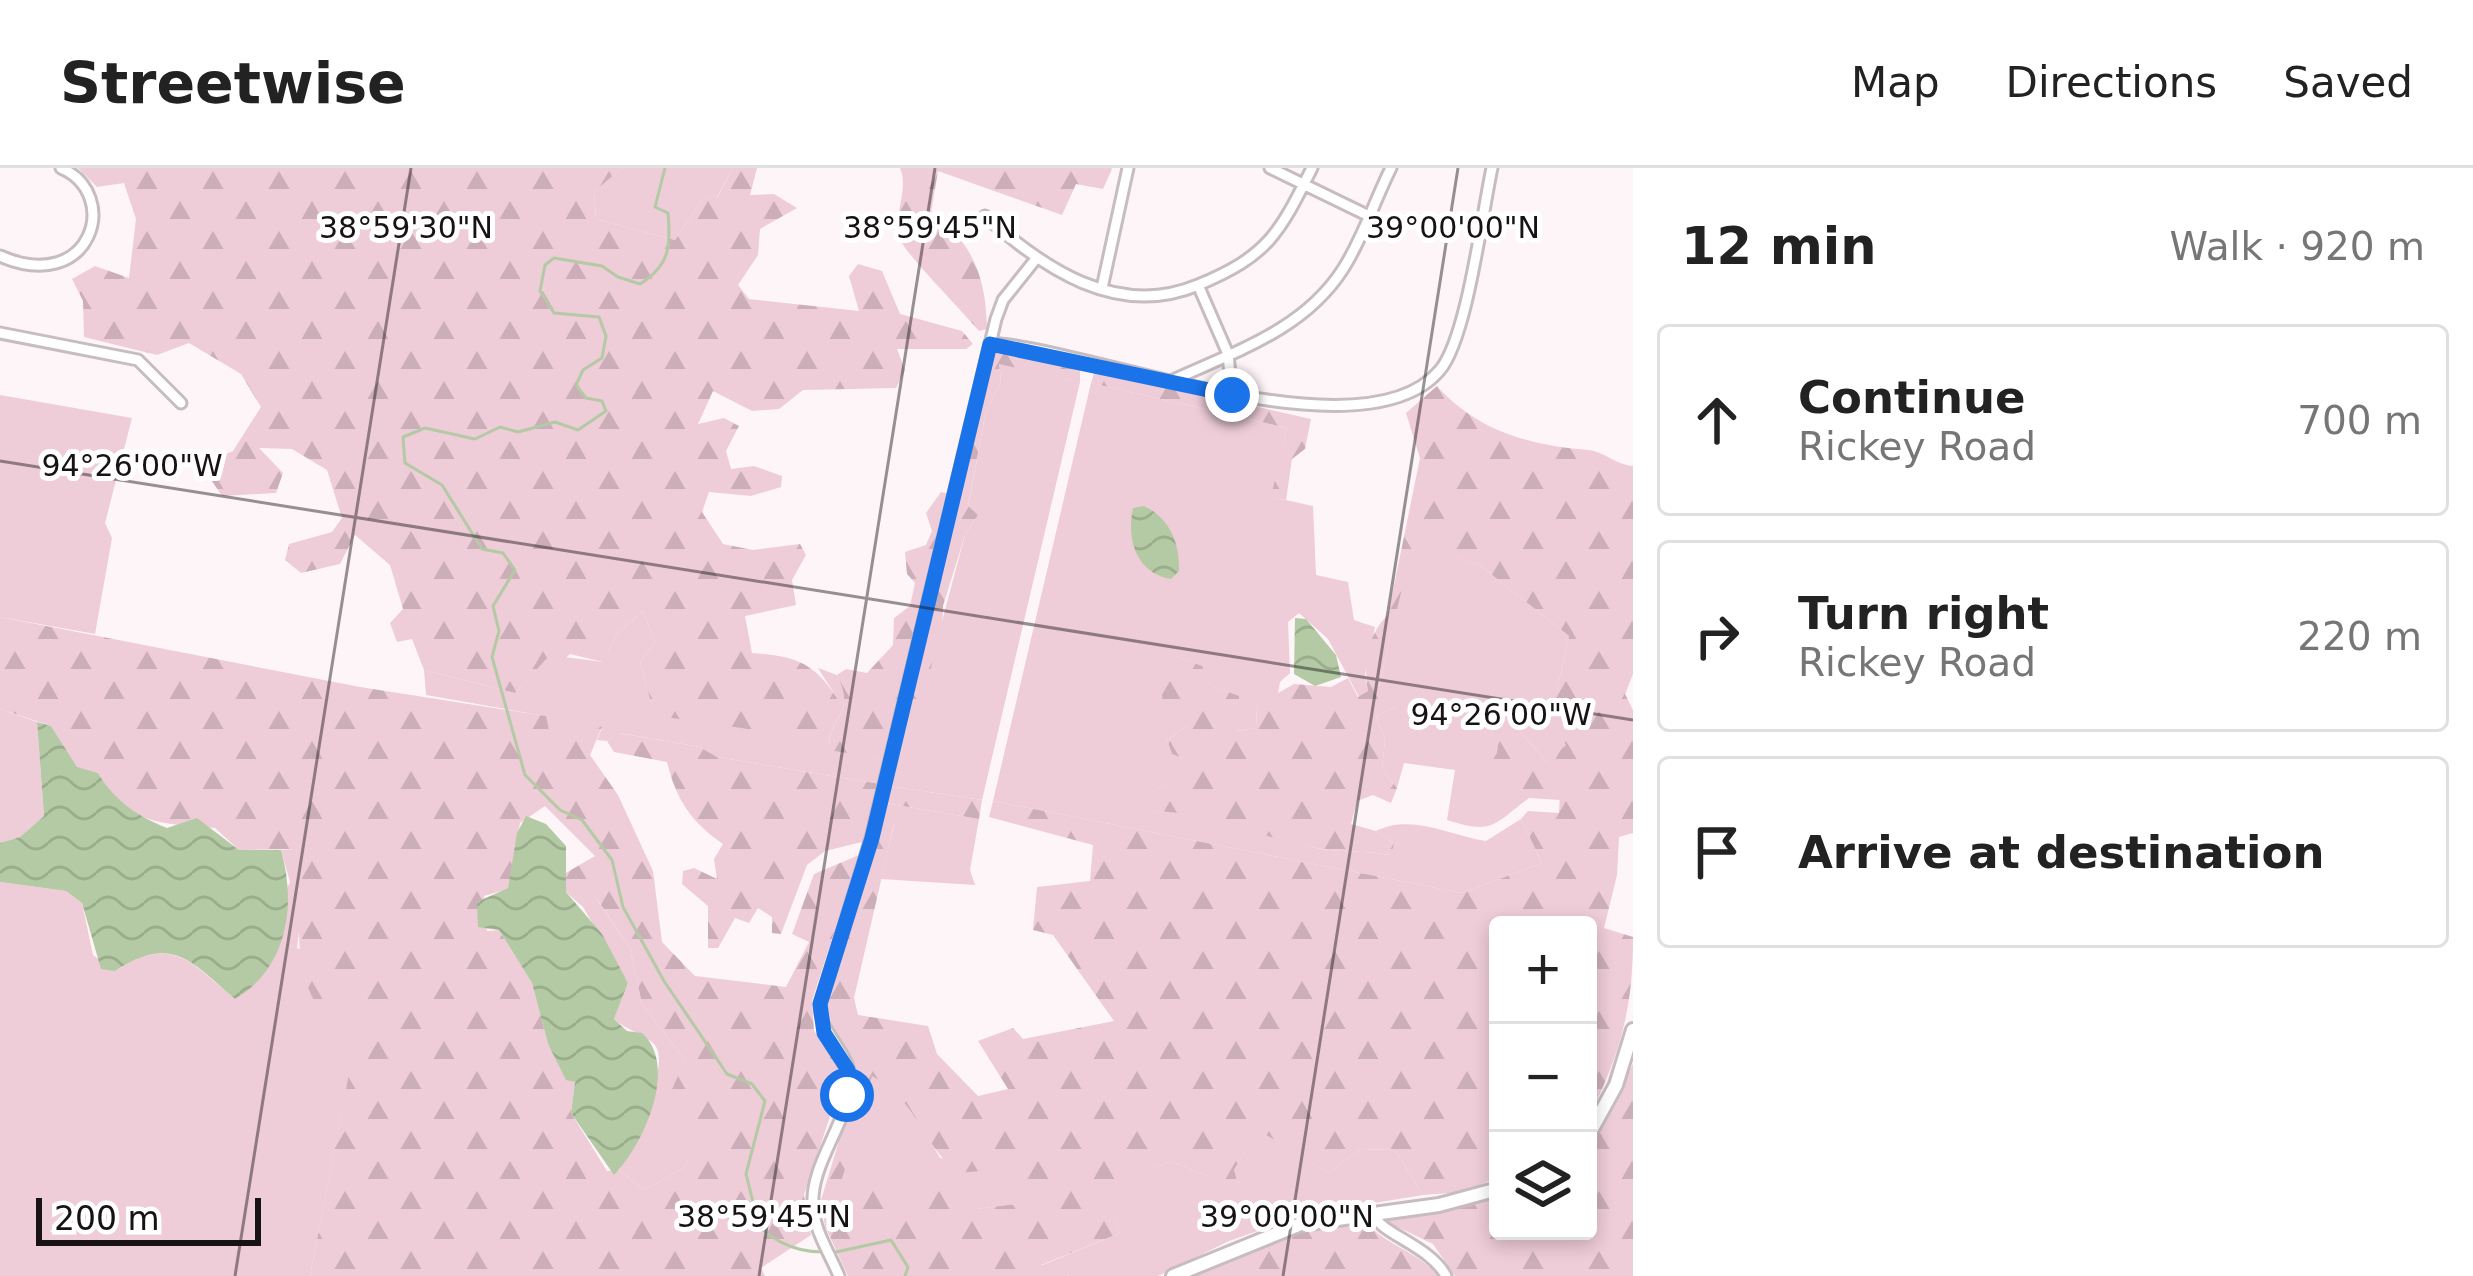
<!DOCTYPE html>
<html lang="en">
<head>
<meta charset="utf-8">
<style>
	:root { --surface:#fff; --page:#f2f2f2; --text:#222; --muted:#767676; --line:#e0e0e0 }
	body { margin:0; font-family:"DejaVu Sans",sans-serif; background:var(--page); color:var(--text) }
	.controls { position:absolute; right:36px; bottom:36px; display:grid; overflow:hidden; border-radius:12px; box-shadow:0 6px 18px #0003 }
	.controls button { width:108px; height:108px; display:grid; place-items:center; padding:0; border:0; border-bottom:3px solid var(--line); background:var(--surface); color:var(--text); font:60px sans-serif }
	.scale { position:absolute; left:36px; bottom:30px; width:225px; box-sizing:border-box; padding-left:12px; border:6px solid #171315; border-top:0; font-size:33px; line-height:42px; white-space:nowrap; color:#171315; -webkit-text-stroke:9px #fff; paint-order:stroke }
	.stop { position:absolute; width:36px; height:36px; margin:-27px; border:9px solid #1a73e8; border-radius:50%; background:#fff }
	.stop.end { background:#1a73e8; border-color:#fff; box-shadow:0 3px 12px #0008 }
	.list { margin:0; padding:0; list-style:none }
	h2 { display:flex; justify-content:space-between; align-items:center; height:156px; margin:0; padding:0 48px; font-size:51px }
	h2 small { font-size:39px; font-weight:400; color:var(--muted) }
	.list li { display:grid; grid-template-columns:78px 1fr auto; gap:36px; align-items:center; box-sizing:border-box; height:192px; margin:0 24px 24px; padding:0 24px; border:3px solid var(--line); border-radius:12px }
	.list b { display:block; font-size:45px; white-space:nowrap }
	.list p { margin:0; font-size:39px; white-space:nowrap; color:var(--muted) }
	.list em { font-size:39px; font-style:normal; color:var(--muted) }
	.icon { flex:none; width:66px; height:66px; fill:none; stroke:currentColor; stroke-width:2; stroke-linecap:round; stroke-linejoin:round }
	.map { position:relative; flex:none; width:1633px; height:1108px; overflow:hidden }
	header { display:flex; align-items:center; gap:72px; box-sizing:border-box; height:168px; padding:0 60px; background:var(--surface); border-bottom:3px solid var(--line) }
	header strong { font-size:57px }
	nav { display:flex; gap:66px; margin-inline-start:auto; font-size:42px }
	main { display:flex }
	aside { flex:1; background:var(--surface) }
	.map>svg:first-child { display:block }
	.green { fill:#eeccd8 }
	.forest { fill:url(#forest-firs); fill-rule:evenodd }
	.water { fill:url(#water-waves) }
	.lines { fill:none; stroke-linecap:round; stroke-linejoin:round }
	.stream { stroke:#b4caa5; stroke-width:3 }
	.street-casing { stroke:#c7bcc0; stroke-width:15 }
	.secondary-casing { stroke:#c7bcc0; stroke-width:18 }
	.street { stroke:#fff; stroke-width:9 }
	.secondary { stroke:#fff; stroke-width:12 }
	.route { stroke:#1a73e8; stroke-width:15 }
	.ticks { fill:none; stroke:#171315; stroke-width:3; stroke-opacity:0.45 }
	.ticks-label { font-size:30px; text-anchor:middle; fill:#171315; stroke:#fff; stroke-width:10; stroke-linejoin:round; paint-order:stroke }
</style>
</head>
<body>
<header>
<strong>Streetwise</strong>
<nav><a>Map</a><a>Directions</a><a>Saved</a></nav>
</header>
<main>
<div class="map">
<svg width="1633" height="1108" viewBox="0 0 1633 1108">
	<defs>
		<pattern id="forest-firs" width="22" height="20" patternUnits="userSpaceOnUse" patternTransform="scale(3)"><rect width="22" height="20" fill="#eeccd8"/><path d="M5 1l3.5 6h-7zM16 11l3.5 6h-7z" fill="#cbaeb8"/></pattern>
		<pattern id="water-waves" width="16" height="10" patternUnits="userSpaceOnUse" patternTransform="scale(3)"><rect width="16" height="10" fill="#b4caa5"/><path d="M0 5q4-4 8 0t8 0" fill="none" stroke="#9aad8d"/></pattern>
	</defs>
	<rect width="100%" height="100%" fill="#fef5f8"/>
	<!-- green -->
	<path class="green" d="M622,0H733L716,31L702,32L675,72L596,51L594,24Z
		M999,195L1080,214L982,632L889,618L903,562H913L965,367L978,347L968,339L985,248L1001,213Z
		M1091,215L1287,260L1272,329L1313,338L1316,407L1348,414L1354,452L1375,459L1365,506L1368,523L1359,529L1328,471L1299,445L1288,454L1290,505L1280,514L1277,530L1257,537L1256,560L1236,563L1227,552L1238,528L1210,517L1201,498L1176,488L1187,558L1167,572L1172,586L1198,596L1157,621L1144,636L1151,643C1208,643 1260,669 1316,680C1340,685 1365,682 1390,687L1394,676L1376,663C1412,645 1450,668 1486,673L1521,651L1542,695L1462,725L993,633Z
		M0,227L132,250L105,355L112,370L95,466L0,449Z
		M1411,377L1477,395L1569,468L1557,522L1567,576L1548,595L1516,559L1560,622V632L1529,630C1493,657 1493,667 1447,652L1455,602L1404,595L1397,620L1382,601L1385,572L1376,548L1396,539L1379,519Z
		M643,443L655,474L640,494L651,535L837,530L818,500L837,507C857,549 828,547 829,581L886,592L880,616L717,589L700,579L620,565L607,573L597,572L602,560L552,583L545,548L426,527L424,502L515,525L549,487L603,494L617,466Z
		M0,541L37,554L44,648L20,669L0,675Z
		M885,635L979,651L970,702L975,717L881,711L894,657L881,652Z
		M296,681L304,721L297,780L368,809L310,1108H0V714L66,723L82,735L93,787L115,803C173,766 190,794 235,831L290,714L281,682Z
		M596,730L630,780L642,836L685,892L697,972L684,1000L644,1022L619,1002C631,981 673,896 654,876C644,866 626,862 614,851L628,815L583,739Z
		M872,907L903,926L940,990L1016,1000V1036L975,1041L838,1021Z
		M1258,961L1329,1005L1360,981L1395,982L1423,1027L1307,1046L1229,1073L1158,1108H1069L1040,1098L1120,1065L1105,1022L1171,993L1207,1008L1248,1054L1234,1002Z"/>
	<!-- forest -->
	<path class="forest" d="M78,0H622L594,24L596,51L675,72L702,32L717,30L733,0H757L750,27L774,26L797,40L760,61L758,87L738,117L749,131L859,143L849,108L858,96L882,103L900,146L962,163L973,176L966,181H897L905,202L896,220L803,222L779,241L752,243L713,223L698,256L724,250L739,258L726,283L731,301L754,298L782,308L781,319L751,328L709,324L702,344L723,376L753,382L800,376L806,387L792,412L796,437L745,448L752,485C793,488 813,493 837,530L834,548L812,570L672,550L651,535L640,494L655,474L643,443L617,466L603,494L570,486L557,498L549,488L515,525L424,502L412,471L397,474L390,455L403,441L390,397L355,367L340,396L301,405L285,392L289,376L332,364L342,350L327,302L292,281L259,280L283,305L276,325L222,328L201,297L233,283L261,239L241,206L189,175L157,187L84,169L83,133L72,111L95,98L129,110L136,51L124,15L97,19Z
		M900,0H1111L1112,1L1103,21L1076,16L1062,47L938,3L931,45C973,74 986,109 987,161L979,163C963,144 911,91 902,75C890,50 910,23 900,0Z
		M1007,182L1080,196V214L999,196L1001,213L985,248L968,338L978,347L965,367L943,438L942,461L913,563L903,562L992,186Z
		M1095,202L1311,251L1305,281L1292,291L1286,332L1271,329L1287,260L1091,215Z
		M1437,218C1477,263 1531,278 1589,282C1605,284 1616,297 1633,298V506L1625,526L1633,542V665L1619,669L1617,707L1604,760L1633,769C1633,843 1620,886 1588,951V757H1498V1009L1463,1024L1423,1027L1395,982L1360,981L1329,1005L1258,962L1234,1002L1249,1053L1226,1063L1207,1008L1171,993L1106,1022L1120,1065L1041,1097L1069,1108H848L825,1058L821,1032L857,914C852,886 832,867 827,838L881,652L894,656L854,830L858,847L928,858L937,886L978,928L1008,921L978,873L1013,860L1023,871L1114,853L1053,767L1033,762L1037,719L1090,713L1093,677L989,649L993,633L1462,725L1542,695L1521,651L1528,643L1559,645L1560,623H1520L1489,598L1497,585L1501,552L1516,559L1547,594L1566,577L1538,542L1557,522L1569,468L1477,395L1412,378L1379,518L1395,523L1396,539L1376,548L1385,572L1382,601L1397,620L1391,635L1373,627L1357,633L1351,656L1376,663L1394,676L1391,687C1365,682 1340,685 1316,680C1260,670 1208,643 1150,643L1143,636L1157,621L1197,596L1172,586L1167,572L1187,558L1164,543L1158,496L1176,488L1202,498L1210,517L1239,528V545L1228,552L1237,563L1256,560L1257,537L1294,516L1331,519L1348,510L1358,529L1368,523C1363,497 1368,465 1388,447L1420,290L1406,245ZM872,908C921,936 918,972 958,1005L1015,1000L1016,1036L975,1041L946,1013L839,1021Z
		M941,324L949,326L886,592L829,582C828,547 857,549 837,507L846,501L867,505L893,477L894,450L910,438L915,415L907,406L905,384L926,377L932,363L926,345Z
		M0,449L360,519L546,548L553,581L568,551L602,559L590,587L618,627L653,703L662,774L695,808L786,819L809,774L792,766L814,706L859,687L812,833L814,863L838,896L840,918L804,1027L811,1067L761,1100L765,1108H310L367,812L324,846C284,798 307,739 296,681L239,682L215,660C160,655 130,658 98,605L77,600L51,558L0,541ZM545,638L595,688L564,706L566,724L583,739L597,731L630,780L642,836L685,892L661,946L696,972L684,1000L644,1022L619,1002L607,1003L571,945L575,914L566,911L548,876L532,815L499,762L487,763L484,728L508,721L520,655Z
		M619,565L700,579L717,589L880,616L866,673L825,683L807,697L781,766L772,765V749L758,740L749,755L735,750L718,780H708V738L682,716L683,703L694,700L717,711L714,691L723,676C691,654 676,631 667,594L614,584L607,573Z
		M889,618L982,632L979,651L885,635Z
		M1633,896V1108H1455L1433,1076L1387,1054L1389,1048L1469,1038L1498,1027V1063H1588V980Z
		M1366,1054C1386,1078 1418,1083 1438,1108H1194L1299,1065Z"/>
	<!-- water -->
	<path class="water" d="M1144,338C1170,350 1180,376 1179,403L1171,411C1137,405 1126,373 1133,340Z
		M1295,450L1306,451L1336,487L1341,509L1315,518L1294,506Z
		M37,554L51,558L77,599L98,605C115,633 137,648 167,660L197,650L239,682H281C297,738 287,800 235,831C190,793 173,766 115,803L101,801L82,735L66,723L0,714V675L20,669L44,648Z
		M526,648L546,656L566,678V724L602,766L628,815L614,851L627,863L642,865C679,898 644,976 614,1007L571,945L575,914L566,912L548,876L532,815L499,762L478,759L477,734L508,720L517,665Z"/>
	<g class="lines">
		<!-- stream -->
		<path class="stream" d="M665,0L655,39L668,45C671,78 670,97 640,116L618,109L602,98L554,90L545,97L540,123L554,145L599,149L606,168L602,190L583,202L576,217L586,230L602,233L606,243L578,262L555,254L518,264L500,259L475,271L425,260L403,269L405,295L442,317L482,381L503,385L515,402L493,438L499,463L492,489L525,607L560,642L582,652L612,692L623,739L664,813L727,906L752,916L765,933L746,1006L753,1034L747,1047C769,1070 790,1084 823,1084
			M836,1084L891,1072L908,1099L905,1108"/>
		<defs>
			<path id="street" d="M1270,0L1371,49
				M985,48C1043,100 1117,151 1198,117L1228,186L1232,227
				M0,88C92,128 122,26 61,0
				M1198,117C1268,88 1279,66 1312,0
				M1102,120L1128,0
				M0,165L138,192L181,235
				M990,175C1093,181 1364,293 1440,202C1467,170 1482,46 1492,0
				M1173,212C1236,183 1304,162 1343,101C1363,70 1374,34 1391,0
				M1373,1044C1376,1065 1429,1076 1446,1108
				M839,1108C830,1086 814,1062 813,1038C810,995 849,955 850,912C850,883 819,867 820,836L871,670L996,151L1003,132L1035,92"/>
			<path id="secondary" d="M1588,968L1616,917L1633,862
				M1173,1108L1301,1056L1439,1037L1498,1021"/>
		</defs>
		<!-- street casing -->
		<use href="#street" class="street-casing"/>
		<!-- secondary casing -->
		<use href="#secondary" class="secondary-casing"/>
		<!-- street -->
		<use href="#street" class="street"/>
		<!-- secondary -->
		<use href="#secondary" class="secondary"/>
	</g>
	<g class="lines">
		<!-- route -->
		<path class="route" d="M847,927L848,902L824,865L820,836L872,670L990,176L1232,227"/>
	</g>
	<!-- ticks -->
	<path class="ticks" d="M0,293L1633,552M235,1108L411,0M759,1108L935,0M1283,1108L1458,0"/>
	<g class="ticks-label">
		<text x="406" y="70">38°59'30"N</text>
		<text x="930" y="70">38°59'45"N</text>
		<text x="1453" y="70">39°00'00"N</text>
		<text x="132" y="308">94°26'00"W</text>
		<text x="1501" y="557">94°26'00"W</text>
		<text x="764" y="1059">38°59'45"N</text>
		<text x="1287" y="1059">39°00'00"N</text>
	</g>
</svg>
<div class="controls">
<button>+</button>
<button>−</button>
<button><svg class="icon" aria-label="layers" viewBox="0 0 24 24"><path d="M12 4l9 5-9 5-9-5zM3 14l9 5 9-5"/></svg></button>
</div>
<div class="scale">200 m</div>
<div class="stop" style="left:847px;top:927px"></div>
<div class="stop end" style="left:1232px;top:227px"></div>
</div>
<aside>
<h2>12 min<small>Walk · 920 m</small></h2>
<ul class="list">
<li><svg class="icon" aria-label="ahead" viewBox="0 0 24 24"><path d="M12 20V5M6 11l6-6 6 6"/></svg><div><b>Continue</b><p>Rickey Road</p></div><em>700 m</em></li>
<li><svg class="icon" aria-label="right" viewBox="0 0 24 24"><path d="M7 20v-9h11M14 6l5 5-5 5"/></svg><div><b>Turn right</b><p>Rickey Road</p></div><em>220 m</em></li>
<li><svg class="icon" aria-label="arrive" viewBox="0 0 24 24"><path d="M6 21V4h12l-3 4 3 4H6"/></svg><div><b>Arrive at destination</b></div></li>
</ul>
</aside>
</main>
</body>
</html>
